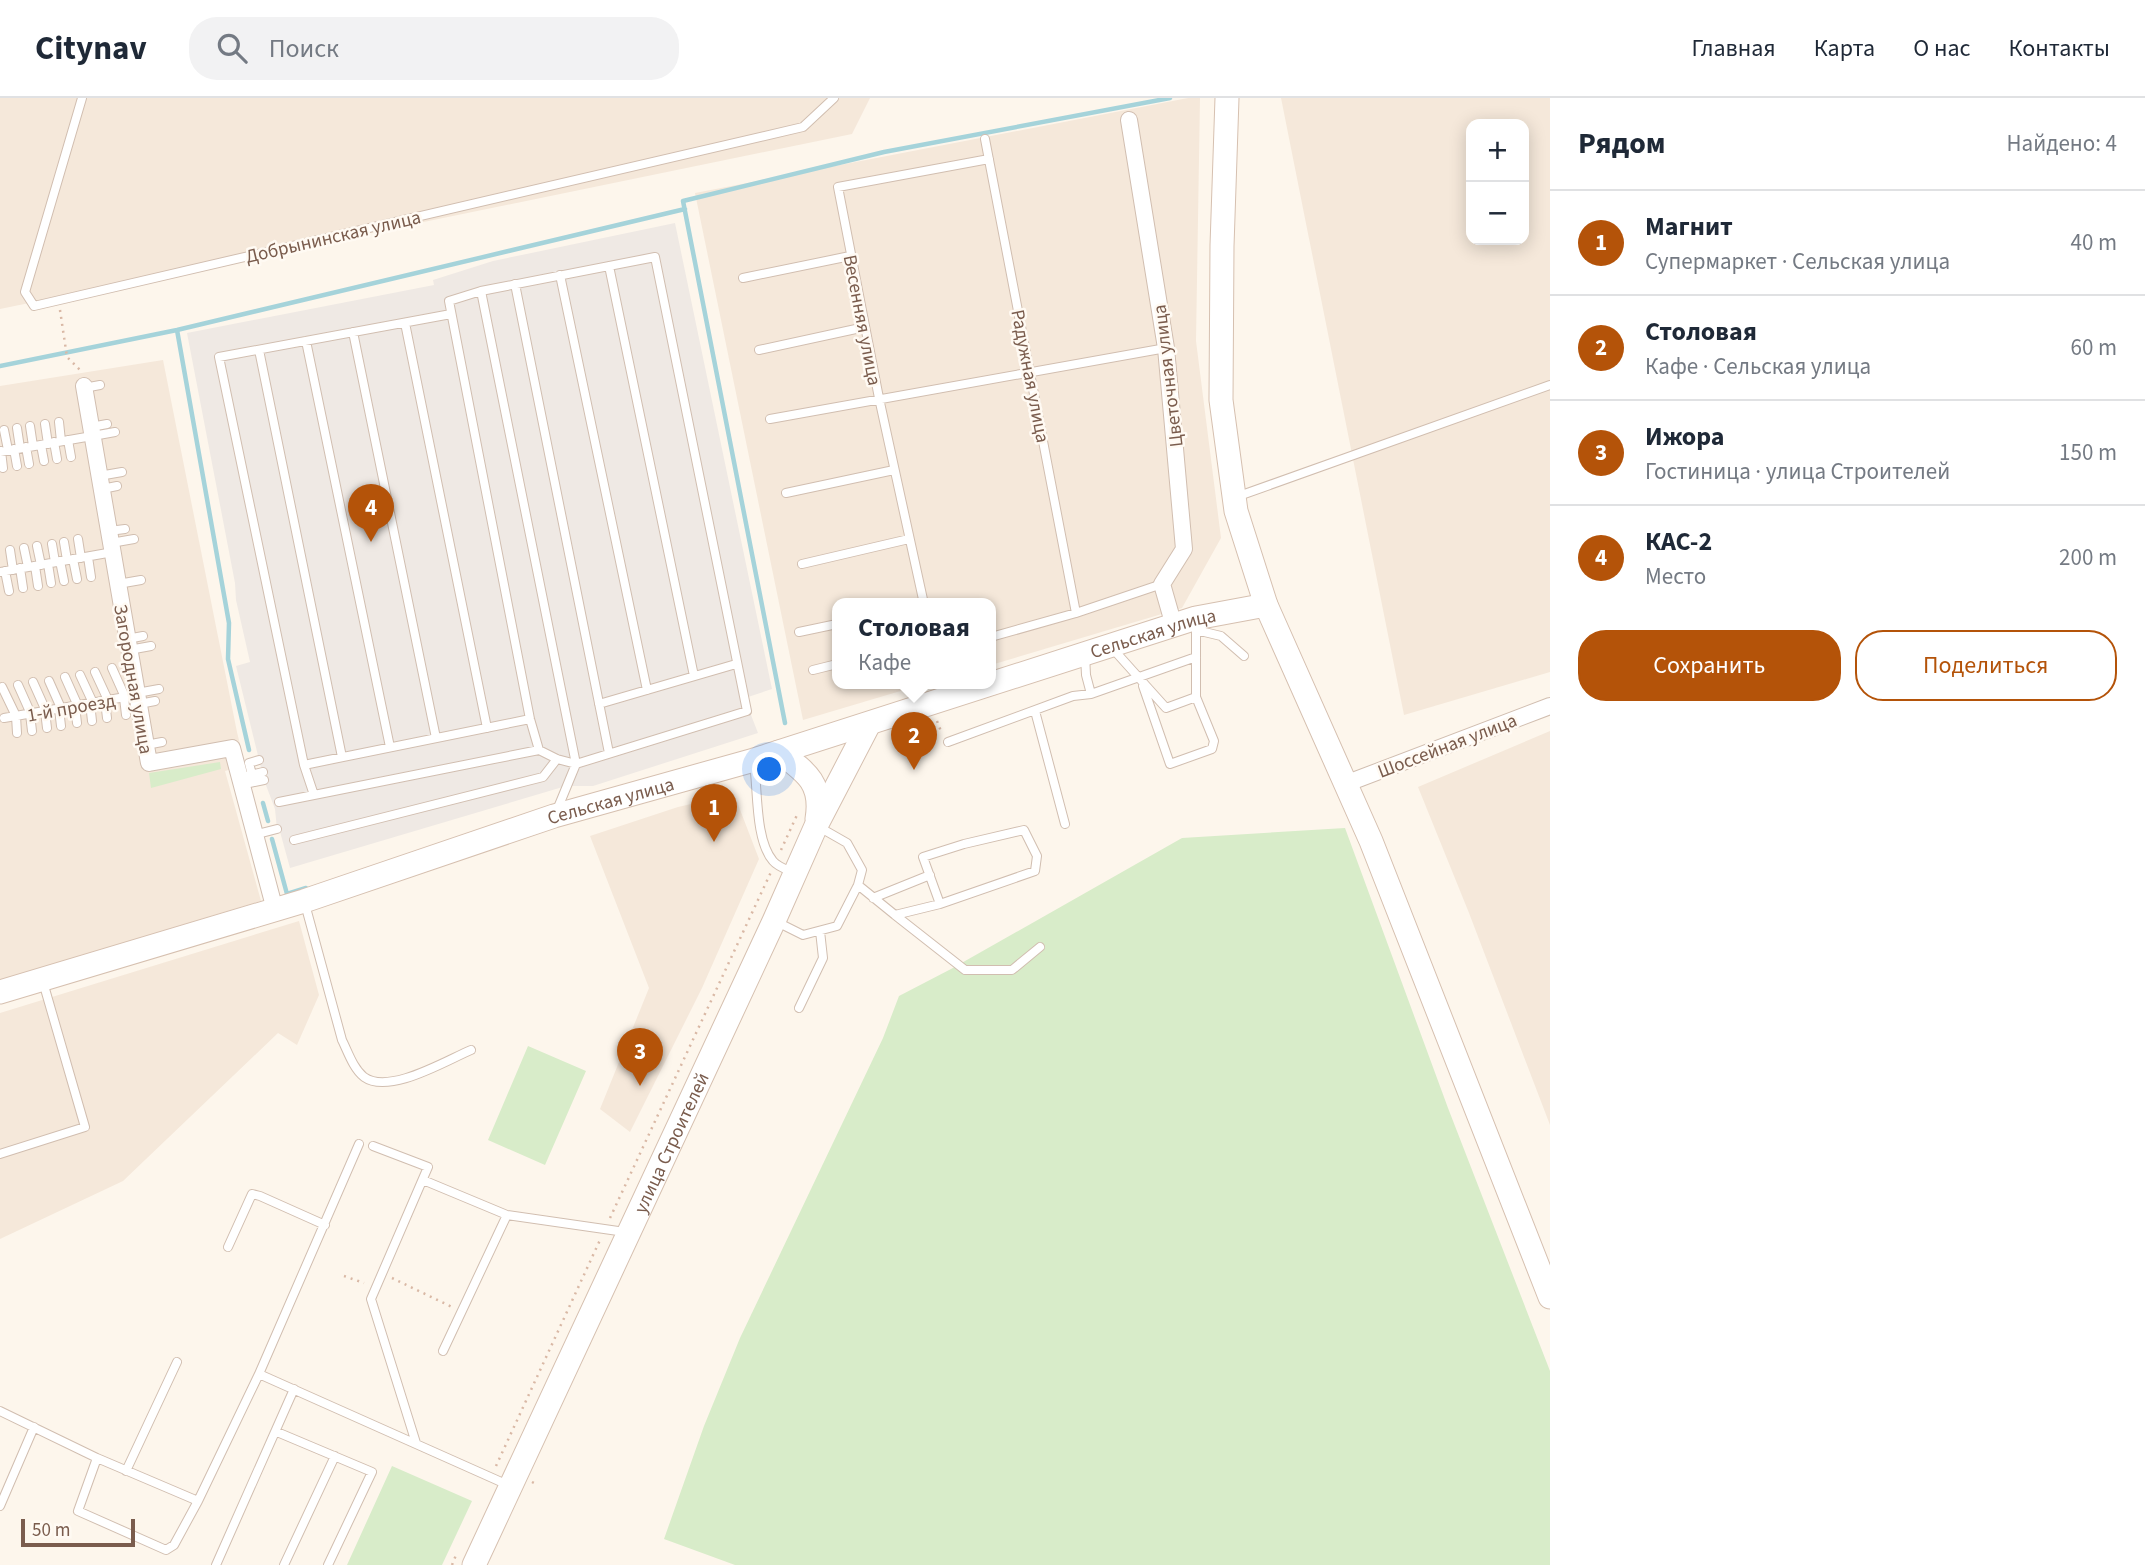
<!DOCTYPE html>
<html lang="ru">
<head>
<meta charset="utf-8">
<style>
	:root { --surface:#fff; --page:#f2f2f3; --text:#1f2937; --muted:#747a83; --line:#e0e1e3; --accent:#b45309 }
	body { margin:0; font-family:"Source Sans 3",sans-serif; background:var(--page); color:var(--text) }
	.controls { position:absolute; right:21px; top:21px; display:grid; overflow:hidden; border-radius:14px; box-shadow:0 4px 18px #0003 }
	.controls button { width:63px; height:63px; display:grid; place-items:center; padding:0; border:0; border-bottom:2px solid var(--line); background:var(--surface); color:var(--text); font:35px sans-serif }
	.scale { position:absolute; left:21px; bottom:18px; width:114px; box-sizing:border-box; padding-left:7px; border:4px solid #7a5c4d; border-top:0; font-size:19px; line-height:24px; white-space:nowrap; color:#7a5c4d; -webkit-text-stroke:5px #fffaf3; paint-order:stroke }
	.you { position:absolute; left:770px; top:672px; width:24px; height:24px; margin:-18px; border:5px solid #fff; border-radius:50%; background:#1a73e8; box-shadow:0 0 0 10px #1a73e833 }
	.badge { display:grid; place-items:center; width:46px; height:46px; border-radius:50%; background:var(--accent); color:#fff; font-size:23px; font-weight:700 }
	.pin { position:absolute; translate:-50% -58px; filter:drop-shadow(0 2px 4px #0008) }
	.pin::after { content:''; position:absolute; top:37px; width:24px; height:21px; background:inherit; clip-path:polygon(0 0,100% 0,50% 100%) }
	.popup { position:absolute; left:832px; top:500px; width:164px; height:91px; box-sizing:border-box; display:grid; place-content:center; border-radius:14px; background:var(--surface); filter:drop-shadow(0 2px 5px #0005); font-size:23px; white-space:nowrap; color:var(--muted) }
	.popup b { font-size:26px; color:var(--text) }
	.popup::after { content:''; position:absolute; left:50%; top:100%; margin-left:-14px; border:14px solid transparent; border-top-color:var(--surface) }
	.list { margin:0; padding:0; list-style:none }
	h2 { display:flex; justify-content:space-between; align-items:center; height:91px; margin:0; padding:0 28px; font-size:30px }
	h2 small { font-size:23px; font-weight:400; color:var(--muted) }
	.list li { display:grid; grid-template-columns:46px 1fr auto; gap:21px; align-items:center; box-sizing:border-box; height:105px; padding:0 28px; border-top:2px solid var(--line) }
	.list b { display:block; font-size:26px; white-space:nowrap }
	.list p { margin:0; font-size:23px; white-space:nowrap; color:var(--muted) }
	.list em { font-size:23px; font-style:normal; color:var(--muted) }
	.actions { display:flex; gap:14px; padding:21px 28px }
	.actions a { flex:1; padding:16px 0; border:2px solid var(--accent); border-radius:28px; text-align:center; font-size:24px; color:var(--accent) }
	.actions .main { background:var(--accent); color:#fff }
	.icon { flex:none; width:38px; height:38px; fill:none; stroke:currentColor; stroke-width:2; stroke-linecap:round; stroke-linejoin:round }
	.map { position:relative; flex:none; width:1550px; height:1467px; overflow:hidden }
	header { display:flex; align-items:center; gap:42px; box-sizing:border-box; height:98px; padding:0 35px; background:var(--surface); border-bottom:2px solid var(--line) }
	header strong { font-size:33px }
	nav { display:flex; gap:38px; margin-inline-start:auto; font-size:24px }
	.search { width:490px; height:63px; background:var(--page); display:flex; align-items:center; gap:18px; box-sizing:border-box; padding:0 24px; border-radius:28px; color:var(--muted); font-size:26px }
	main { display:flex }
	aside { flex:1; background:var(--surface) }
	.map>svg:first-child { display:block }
	.residential { fill:#f5e8da; fill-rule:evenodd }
	.industrial { fill:#efe9e4 }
	.green { fill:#d8ecc9 }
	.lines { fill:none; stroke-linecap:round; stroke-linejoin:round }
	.stream { stroke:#a5d3da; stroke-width:4.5 }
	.lane-casing { stroke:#d1beb0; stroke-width:10 }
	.street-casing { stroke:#d1beb0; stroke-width:18 }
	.secondary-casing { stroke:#d6c0b0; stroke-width:25 }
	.path { stroke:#d9b8a5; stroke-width:2.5; stroke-dasharray:2 5; stroke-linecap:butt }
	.lane { stroke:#fff; stroke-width:8 }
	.street { stroke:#fff; stroke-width:16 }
	.secondary { stroke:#fff; stroke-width:23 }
	.labels { text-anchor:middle; stroke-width:5; stroke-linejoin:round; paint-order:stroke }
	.street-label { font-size:19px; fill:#7a5c4d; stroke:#fffaf3 }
</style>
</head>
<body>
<header>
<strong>Citynav</strong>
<div class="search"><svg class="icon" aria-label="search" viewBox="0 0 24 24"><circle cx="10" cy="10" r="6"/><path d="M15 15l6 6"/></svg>Поиск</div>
<nav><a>Главная</a><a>Карта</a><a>О нас</a><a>Контакты</a></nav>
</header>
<main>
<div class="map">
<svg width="1550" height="1467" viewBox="0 0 1550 1467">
	<rect width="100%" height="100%" fill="#fdf6ec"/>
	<!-- residential -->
	<path class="residential" d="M0,0H870L852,36L0,211Z
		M1188,0H1200L1196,243L1221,440L1182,510L991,567V506H837V586H924L803,622L695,95Z
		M1281,0H1550V574L1404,617ZM1471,26H1524V142H1471Z
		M163,262L237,634L245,667L225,673L261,803L0,882V288Z
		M1550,633V1027L1469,815L1418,689Z
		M734,696L759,761L702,890L630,1034L600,1011L649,890L590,738L678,709Z
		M299,823L319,897L297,947L278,935L123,1083L0,1141V915Z"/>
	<!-- industrial -->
	<path class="industrial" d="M675,125L772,591L748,599L751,617L758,635L593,688H566L290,770L279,730L277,731L275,711L264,682L236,568L250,564L236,502L235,485L187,235L434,187L433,182L493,163Z"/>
	<!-- green -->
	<path class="green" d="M220,664L221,671L151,690L149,675Z
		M1345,730L1448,1010L1550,1273V1467H735L664,1441L704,1328L740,1240L883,940L899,898L951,871L1182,740Z
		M528,948L586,973L545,1067L488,1042Z
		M392,1368L472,1403L442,1467H347Z"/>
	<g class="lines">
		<!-- stream -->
		<path class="stream" d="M177,232L229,525L228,561L249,652
			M0,268L177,232L685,111
			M785,625L683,103L884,54L1170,0
			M263,705L268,723
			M272,741L287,796L306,790"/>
		<defs>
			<path id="lane" d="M82,0L25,194L34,208L803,29L834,0
				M985,41L1076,515
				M655,159L747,613L576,666L557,661L539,652L530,621L449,203L481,193Z
				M609,168L694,578
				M560,177L647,592
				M743,180L850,158
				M515,186L609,655
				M481,193L576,666L557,712
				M405,225L487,630
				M353,234L436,640
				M306,243L390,649
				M259,252L342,659
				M759,252L865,229
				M84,290L100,287
				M770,321L1166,250
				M59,324L61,343
				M45,326L48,346
				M30,328L33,348
				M91,329L107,326
				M17,330L20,350
				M4,332L8,352
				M93,338L115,334
				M68,342L71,359
				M54,344L57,361
				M41,347L44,363
				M26,349L29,366
				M14,351L17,368
				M1,353L3,370
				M0,354L92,338
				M99,378L122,374
				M102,391L117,388
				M786,395L894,372
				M1236,399L1550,287
				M109,433L125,431
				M78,441L81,460
				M64,444L67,462
				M111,445L134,441
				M52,446L55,464
				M37,448L41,467
				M24,450L28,469
				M10,452L13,472
				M88,459L91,479
				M73,461L77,481
				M60,463L64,483
				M48,466L51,485
				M802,466L909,441
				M35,468L38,488
				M20,470L23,490
				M5,473L9,493
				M0,474L113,454
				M118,486L141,482
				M924,506L879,300L838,89L989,61
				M1196,532L1221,538L1244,558
				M799,534L837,526
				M991,539L1076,515L1162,486
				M127,541L143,538
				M1113,551L1166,610L1196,599V523
				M129,552L151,548
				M112,570L125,599
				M813,572L837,566
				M95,574L108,602
				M80,577L93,605
				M65,579L78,608
				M49,583L61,610
				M33,584L46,613
				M18,587L31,616
				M1143,588L1170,666L1212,651L1214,643L1196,599
				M2,589L16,618L17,635
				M137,595L159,591
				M1091,596L1196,559
				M124,600L126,617
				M105,603L107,620
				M90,605L92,623
				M139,606L155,603
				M599,606L736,566
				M75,608L77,625
				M59,611L61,628
				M45,613L47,630
				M1035,613L1065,726
				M30,616L32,633
				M4,620L137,597
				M948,644L1073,598L1091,596L1086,577L1085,557
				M146,647L162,644
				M754,665C758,692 755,742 773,763C777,768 785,771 792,774
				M304,667L530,621
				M252,677L249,665L259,662
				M238,680L263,674
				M240,687L264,682
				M314,697L304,667L219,259L451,216
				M279,704L539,652
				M254,737L277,731
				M294,742L543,679L557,661
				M858,787L895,817L940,806L1035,773L1037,758L1024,732L964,746L923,759L940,806
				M873,800L930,777
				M305,806L342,942C348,954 353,970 364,979C389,997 445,963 471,952
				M895,817L965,872H1012L1040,849
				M777,824L803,837L837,828L858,787L862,772L847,745L819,729
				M799,910L823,860L820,833
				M373,1048L428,1069L371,1201L416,1345
				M0,1056L85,1029L43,884
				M423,1082L507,1117
				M228,1149L252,1096L260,1098L325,1127
				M443,1253L507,1117L625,1134
				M259,1276L359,1046
				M0,1313L97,1360L198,1403L259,1276L508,1387
				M277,1334L372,1374L328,1467
				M97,1360L78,1413L166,1452L174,1447L198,1403
				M126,1373L177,1264
				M0,1408L34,1329
				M216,1467L294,1291
				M284,1467L335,1358"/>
			<path id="street" d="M1129,22L1166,250L1184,451L1162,486L1174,528
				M84,288L149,665L232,650L275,812
				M1345,686L1550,608"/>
			<g id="secondary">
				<path d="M1227,0L1222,148L1221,302L1236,413L1266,507L1371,743L1550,1199"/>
				<path d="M779,654C806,674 823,685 817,721"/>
				<path id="s1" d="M0,894L304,803L554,718L754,662L1196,520L1266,507"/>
				<path id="s2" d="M474,1467L774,823L816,728L869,626"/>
			</g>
		</defs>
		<!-- lane casing -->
		<use href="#lane" class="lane-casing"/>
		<!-- street casing -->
		<use href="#street" class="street-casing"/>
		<!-- secondary casing -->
		<use href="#secondary" class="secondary-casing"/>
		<!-- path -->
		<path class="path" d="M60,212L67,259L81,273
			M937,623L942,636
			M781,752L797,717
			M610,1120L771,774
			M344,1178L364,1185
			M392,1180L452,1209
			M496,1368L600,1142
			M532,1384L538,1387
			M452,1467L456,1457"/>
		<!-- lane -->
		<use href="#lane" class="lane"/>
		<!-- street -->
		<use href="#street" class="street"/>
		<!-- secondary -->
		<use href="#secondary" class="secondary"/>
	</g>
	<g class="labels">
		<!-- street labels -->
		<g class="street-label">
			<text transform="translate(333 138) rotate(-13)" y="7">Добрынинская улица</text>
			<text transform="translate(863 222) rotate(79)" y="7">Весенняя улица</text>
			<text transform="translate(1031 278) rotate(79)" y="7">Радужная улица</text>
			<text transform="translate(1167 278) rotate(-97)" y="7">Цветочная улица</text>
			<text dy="7" stroke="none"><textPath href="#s1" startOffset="1208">Сельская улица</textPath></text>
			<text transform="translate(134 581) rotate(80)" y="7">Загородная улица</text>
			<text transform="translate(71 609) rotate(-10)" y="7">1-й проезд</text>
			<text transform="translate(1447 647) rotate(-21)" y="7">Шоссейная улица</text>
			<text dy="7" stroke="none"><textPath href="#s1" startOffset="640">Сельская улица</textPath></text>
			<text dy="7" stroke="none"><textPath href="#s2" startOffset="466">улица Строителей</textPath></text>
		</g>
	</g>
</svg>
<div class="controls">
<button>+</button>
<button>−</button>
</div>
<div class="scale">50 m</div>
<div class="you"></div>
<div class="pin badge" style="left:714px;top:744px">1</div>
<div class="pin badge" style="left:914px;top:672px">2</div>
<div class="popup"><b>Столовая</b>Кафе</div>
<div class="pin badge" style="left:640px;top:988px">3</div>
<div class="pin badge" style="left:371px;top:444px">4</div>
</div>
<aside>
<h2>Рядом<small>Найдено: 4</small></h2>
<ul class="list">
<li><span class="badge">1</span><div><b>Магнит</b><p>Супермаркет · Сельская улица</p></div><em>40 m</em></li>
<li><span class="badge">2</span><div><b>Столовая</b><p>Кафе · Сельская улица</p></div><em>60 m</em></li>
<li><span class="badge">3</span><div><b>Ижора</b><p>Гостиница · улица Строителей</p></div><em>150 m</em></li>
<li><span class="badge">4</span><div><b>КАС-2</b><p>Место</p></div><em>200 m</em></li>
</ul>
<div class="actions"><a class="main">Сохранить</a><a>Поделиться</a></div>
</aside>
</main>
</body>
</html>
